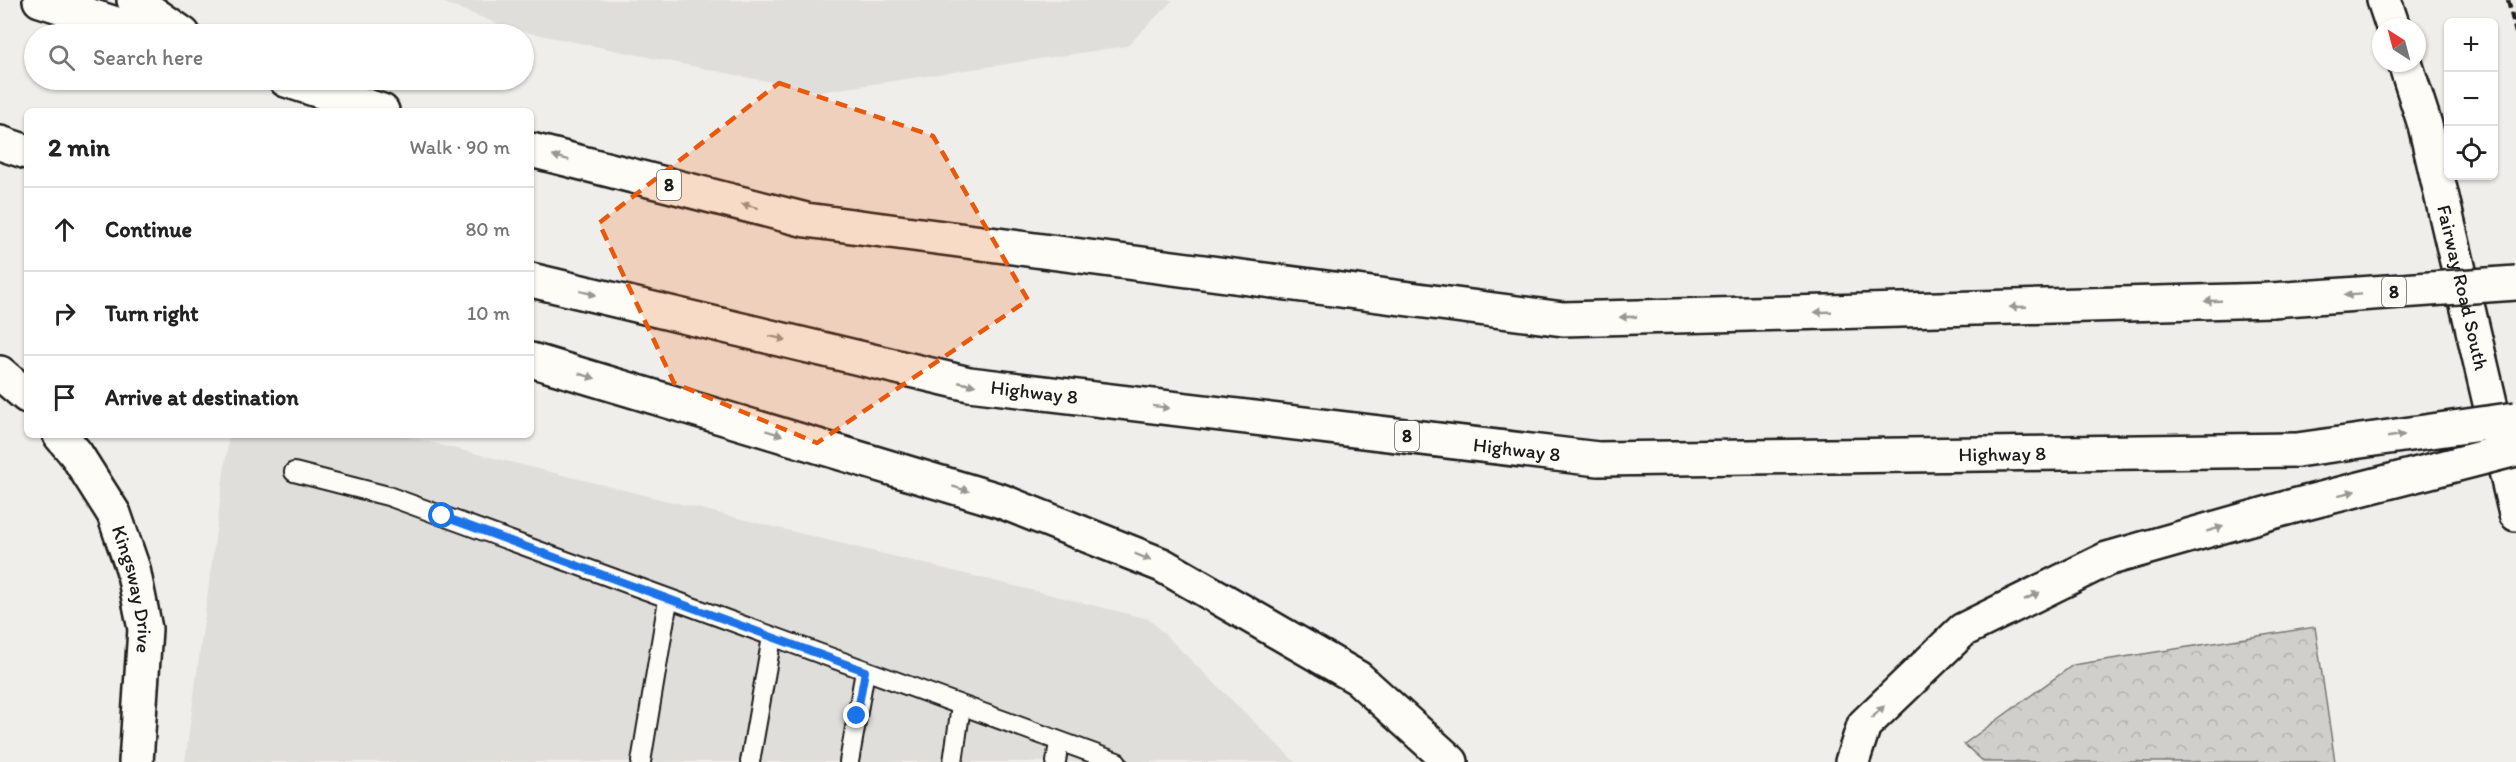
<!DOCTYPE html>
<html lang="en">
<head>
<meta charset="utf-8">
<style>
	:root { --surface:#fff; --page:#f6f6f6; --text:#222; --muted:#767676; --line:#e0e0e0 }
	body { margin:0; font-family:Itim,sans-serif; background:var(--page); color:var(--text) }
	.controls { position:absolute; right:18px; top:18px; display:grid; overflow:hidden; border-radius:9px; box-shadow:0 2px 4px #0004 }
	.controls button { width:54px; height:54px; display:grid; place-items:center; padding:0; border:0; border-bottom:2px solid var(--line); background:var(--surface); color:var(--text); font:30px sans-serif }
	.compass { position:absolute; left:2372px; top:18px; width:54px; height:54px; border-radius:50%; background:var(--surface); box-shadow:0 2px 4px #0004; rotate:324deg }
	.stop { position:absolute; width:18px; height:18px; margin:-14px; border:4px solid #1a73e8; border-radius:50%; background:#fff }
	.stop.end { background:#1a73e8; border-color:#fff; box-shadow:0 2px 6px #0008 }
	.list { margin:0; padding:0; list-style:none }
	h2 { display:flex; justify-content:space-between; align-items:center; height:78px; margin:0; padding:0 24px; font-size:26px }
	h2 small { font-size:20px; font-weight:400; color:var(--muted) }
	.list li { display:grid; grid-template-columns:39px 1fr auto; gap:18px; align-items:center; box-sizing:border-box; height:84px; padding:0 24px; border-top:2px solid var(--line) }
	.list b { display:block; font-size:22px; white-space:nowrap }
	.list em { font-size:20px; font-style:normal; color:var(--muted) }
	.icon { flex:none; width:33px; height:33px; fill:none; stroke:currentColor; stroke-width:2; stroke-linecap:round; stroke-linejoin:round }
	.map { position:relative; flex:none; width:2516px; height:762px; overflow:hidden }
	.search { position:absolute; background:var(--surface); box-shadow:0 2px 4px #0004; left:24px; top:24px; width:510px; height:66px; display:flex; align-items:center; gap:15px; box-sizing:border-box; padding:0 21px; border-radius:33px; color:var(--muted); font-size:22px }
	.panel { position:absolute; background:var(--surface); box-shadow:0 2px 4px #0004; left:24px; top:108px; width:510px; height:330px; border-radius:9px }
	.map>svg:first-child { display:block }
	.built { fill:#e0deda }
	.forest { fill:url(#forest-crowns); stroke:#767674; stroke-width:1.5 }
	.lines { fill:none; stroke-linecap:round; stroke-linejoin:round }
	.service-casing { stroke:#1c1c1c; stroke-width:22 }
	.tertiary-casing { stroke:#1c1c1c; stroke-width:38 }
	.secondary-casing { stroke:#1c1c1c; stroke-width:38 }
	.motorway-casing { stroke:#1c1c1c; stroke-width:38 }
	.service { stroke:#fdfcf7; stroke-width:18 }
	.tertiary { stroke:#fdfcf7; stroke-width:33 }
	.secondary { stroke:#fdfcf7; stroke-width:33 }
	.motorway { stroke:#fdfcf7; stroke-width:33 }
	.rail { stroke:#1c1c1c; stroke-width:4.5; stroke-dasharray:9 4.5; stroke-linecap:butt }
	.motorway-bridge-casing { stroke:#1c1c1c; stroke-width:38; stroke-linecap:butt }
	.motorway-bridge { stroke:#fdfcf7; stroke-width:33 }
	.oneway { fill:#989794 }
	.route { stroke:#1a73e8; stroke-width:8 }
	.marked { fill:#e8590c; fill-opacity:0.2; stroke:#e8590c; stroke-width:4.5; stroke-dasharray:12 8; stroke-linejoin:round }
	.labels { text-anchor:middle; stroke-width:4.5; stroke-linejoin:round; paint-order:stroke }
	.shield { fill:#fdfcf7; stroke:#605f5e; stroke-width:1.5 }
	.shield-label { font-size:18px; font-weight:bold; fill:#1c1c1c }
	.street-label { font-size:20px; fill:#1c1c1c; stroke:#fdfcf7 }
</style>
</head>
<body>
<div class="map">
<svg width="2516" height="762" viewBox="0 0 2516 762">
	<defs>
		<pattern id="forest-crowns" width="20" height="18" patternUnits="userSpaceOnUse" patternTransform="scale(1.5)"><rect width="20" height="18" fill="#d0cfcc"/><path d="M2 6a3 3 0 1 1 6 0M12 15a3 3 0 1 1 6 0" fill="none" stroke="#b2b1af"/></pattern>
	</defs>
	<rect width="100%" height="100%" fill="#f0eeea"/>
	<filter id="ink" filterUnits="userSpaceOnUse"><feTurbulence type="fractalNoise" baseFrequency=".0167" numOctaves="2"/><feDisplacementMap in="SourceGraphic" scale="12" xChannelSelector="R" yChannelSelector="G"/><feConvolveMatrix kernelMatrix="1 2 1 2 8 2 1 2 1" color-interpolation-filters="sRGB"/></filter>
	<g filter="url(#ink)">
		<!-- built -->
		<path class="built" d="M437,0H1173L1127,46L819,92L511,29Z
			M229,435H400L1149,619L1295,762H185Z"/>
		<!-- forest -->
		<path class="forest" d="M2315,627L2335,762H1984L1964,744L2073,665Z"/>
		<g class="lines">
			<defs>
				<path id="service" d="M294,472L388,496L1117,762
					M641,762L668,600
					M750,762L772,637
					M849,762L865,671
					M953,762L961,706
					M1056,762L1059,742"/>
				<g id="tertiary">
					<path d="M0,373L27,396"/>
					<path id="s1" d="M60,435L76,454L114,514L133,569L145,629L136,762"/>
				</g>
				<g id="secondary">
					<path d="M2384,0L2393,27"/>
					<path id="s2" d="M2405,63L2425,125L2516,514"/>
				</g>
				<g id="motorway">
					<path d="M40,0L148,34"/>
					<path d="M134,0L183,34"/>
					<path d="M286,80L382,111"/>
					<path d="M0,143L27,152"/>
					<path d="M531,150L806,220L1563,319L2272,300"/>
					<path id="s3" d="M531,280L969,384L1598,459L2297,450"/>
					<path d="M531,360L1001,501L1162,565L1358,678L1451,762"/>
					<path d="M1852,762L1864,725L1963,630L2107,559L2290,507"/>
				</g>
			</defs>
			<!-- service casing -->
			<use href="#service" class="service-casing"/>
			<!-- tertiary casing -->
			<use href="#tertiary" class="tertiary-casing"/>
			<!-- secondary casing -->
			<use href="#secondary" class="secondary-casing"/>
			<!-- motorway casing -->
			<use href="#motorway" class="motorway-casing"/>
			<!-- service -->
			<use href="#service" class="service"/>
			<!-- tertiary -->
			<use href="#tertiary" class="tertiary"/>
			<!-- secondary -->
			<use href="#secondary" class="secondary"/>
			<!-- motorway -->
			<use href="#motorway" class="motorway"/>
			<!-- rail -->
			<path class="rail" d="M2508,0L2516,33"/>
			<defs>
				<path id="motorway-bridge" d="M2272,300L2516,283
					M2297,450L2516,419
					M2290,507L2516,449"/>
			</defs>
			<!-- motorway-bridge casing -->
			<use href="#motorway-bridge" class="motorway-bridge-casing"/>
			<!-- motorway-bridge -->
			<use href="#motorway-bridge" class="motorway-bridge"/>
		</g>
		<!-- one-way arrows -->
		<defs><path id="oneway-solid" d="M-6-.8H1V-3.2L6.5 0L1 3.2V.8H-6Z" transform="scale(1.5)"/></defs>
		<g class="oneway">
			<use href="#oneway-solid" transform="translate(561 158) rotate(-166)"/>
			<use href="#oneway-solid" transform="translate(750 206) rotate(-166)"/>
			<use href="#oneway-solid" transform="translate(588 293) rotate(14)"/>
			<use href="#oneway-solid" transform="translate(2353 295) rotate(176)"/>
			<use href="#oneway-solid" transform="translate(2213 301) rotate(178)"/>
			<use href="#oneway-solid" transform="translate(2018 307) rotate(178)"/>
			<use href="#oneway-solid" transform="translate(1823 312) rotate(178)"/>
			<use href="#oneway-solid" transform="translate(1628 317) rotate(178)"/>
			<use href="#oneway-solid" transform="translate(778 338) rotate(14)"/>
			<use href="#oneway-solid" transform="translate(587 376) rotate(17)"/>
			<use href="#oneway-solid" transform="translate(967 384) rotate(11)"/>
			<use href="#oneway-solid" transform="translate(1161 407) rotate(7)"/>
			<use href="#oneway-solid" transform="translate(774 433) rotate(17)"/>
			<use href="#oneway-solid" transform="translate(2396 436) rotate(-8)"/>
			<use href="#oneway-solid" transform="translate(961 489) rotate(17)"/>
			<use href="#oneway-solid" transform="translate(2347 493) rotate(-14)"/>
			<use href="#oneway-solid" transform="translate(2215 529) rotate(-16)"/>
			<use href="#oneway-solid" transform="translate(1143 557) rotate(22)"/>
			<use href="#oneway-solid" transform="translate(2032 596) rotate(-26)"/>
			<use href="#oneway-solid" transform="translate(1878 712) rotate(-44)"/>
		</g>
	</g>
	<g class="lines" filter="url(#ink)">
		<!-- route -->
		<path class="route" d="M442,516L865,671L857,716"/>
	</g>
	<!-- marked area -->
	<path class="marked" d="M779,83L933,136L1028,300L817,443L674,383L599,223Z"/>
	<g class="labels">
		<!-- shield labels -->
		<g class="shield">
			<rect x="657" y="170" width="24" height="30" rx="4.5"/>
			<rect x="2382" y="277" width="24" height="30" rx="4.5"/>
			<rect x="1395" y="421" width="24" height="30" rx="4.5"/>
		</g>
		<g class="shield-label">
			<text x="669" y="191">8</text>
			<text x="2394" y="298">8</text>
			<text x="1407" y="442">8</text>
		</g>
		<!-- street labels -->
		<g class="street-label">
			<text dy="7" stroke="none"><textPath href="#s2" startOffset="232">Fairway Road South</textPath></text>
			<text dy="7" stroke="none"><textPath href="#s3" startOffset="516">Highway 8</textPath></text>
			<text dy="7" stroke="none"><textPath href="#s3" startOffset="1002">Highway 8</textPath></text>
			<text dy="7" stroke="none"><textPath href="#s3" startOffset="1488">Highway 8</textPath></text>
			<text dy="7" stroke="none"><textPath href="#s1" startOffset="174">Kingsway Drive</textPath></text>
		</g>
	</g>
</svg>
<div class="controls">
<button>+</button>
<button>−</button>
<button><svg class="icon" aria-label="locate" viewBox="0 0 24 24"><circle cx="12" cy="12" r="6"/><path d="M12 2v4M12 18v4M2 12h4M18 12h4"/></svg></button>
</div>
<svg class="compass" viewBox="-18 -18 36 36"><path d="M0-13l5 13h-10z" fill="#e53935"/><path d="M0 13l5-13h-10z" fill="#767676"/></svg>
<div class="stop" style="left:442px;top:516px"></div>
<div class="stop end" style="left:857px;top:716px"></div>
<div class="search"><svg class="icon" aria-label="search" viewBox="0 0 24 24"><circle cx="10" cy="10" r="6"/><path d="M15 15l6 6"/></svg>Search here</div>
<section class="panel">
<h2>2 min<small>Walk · 90 m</small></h2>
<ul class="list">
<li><svg class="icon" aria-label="ahead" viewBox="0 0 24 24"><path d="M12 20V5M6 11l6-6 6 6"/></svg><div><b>Continue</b></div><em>80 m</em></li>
<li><svg class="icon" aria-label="right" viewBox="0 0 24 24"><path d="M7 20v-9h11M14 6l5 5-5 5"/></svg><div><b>Turn right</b></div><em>10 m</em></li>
<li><svg class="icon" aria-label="arrive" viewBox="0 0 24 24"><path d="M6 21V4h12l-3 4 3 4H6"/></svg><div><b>Arrive at destination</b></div></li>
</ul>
</section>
</div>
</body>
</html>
